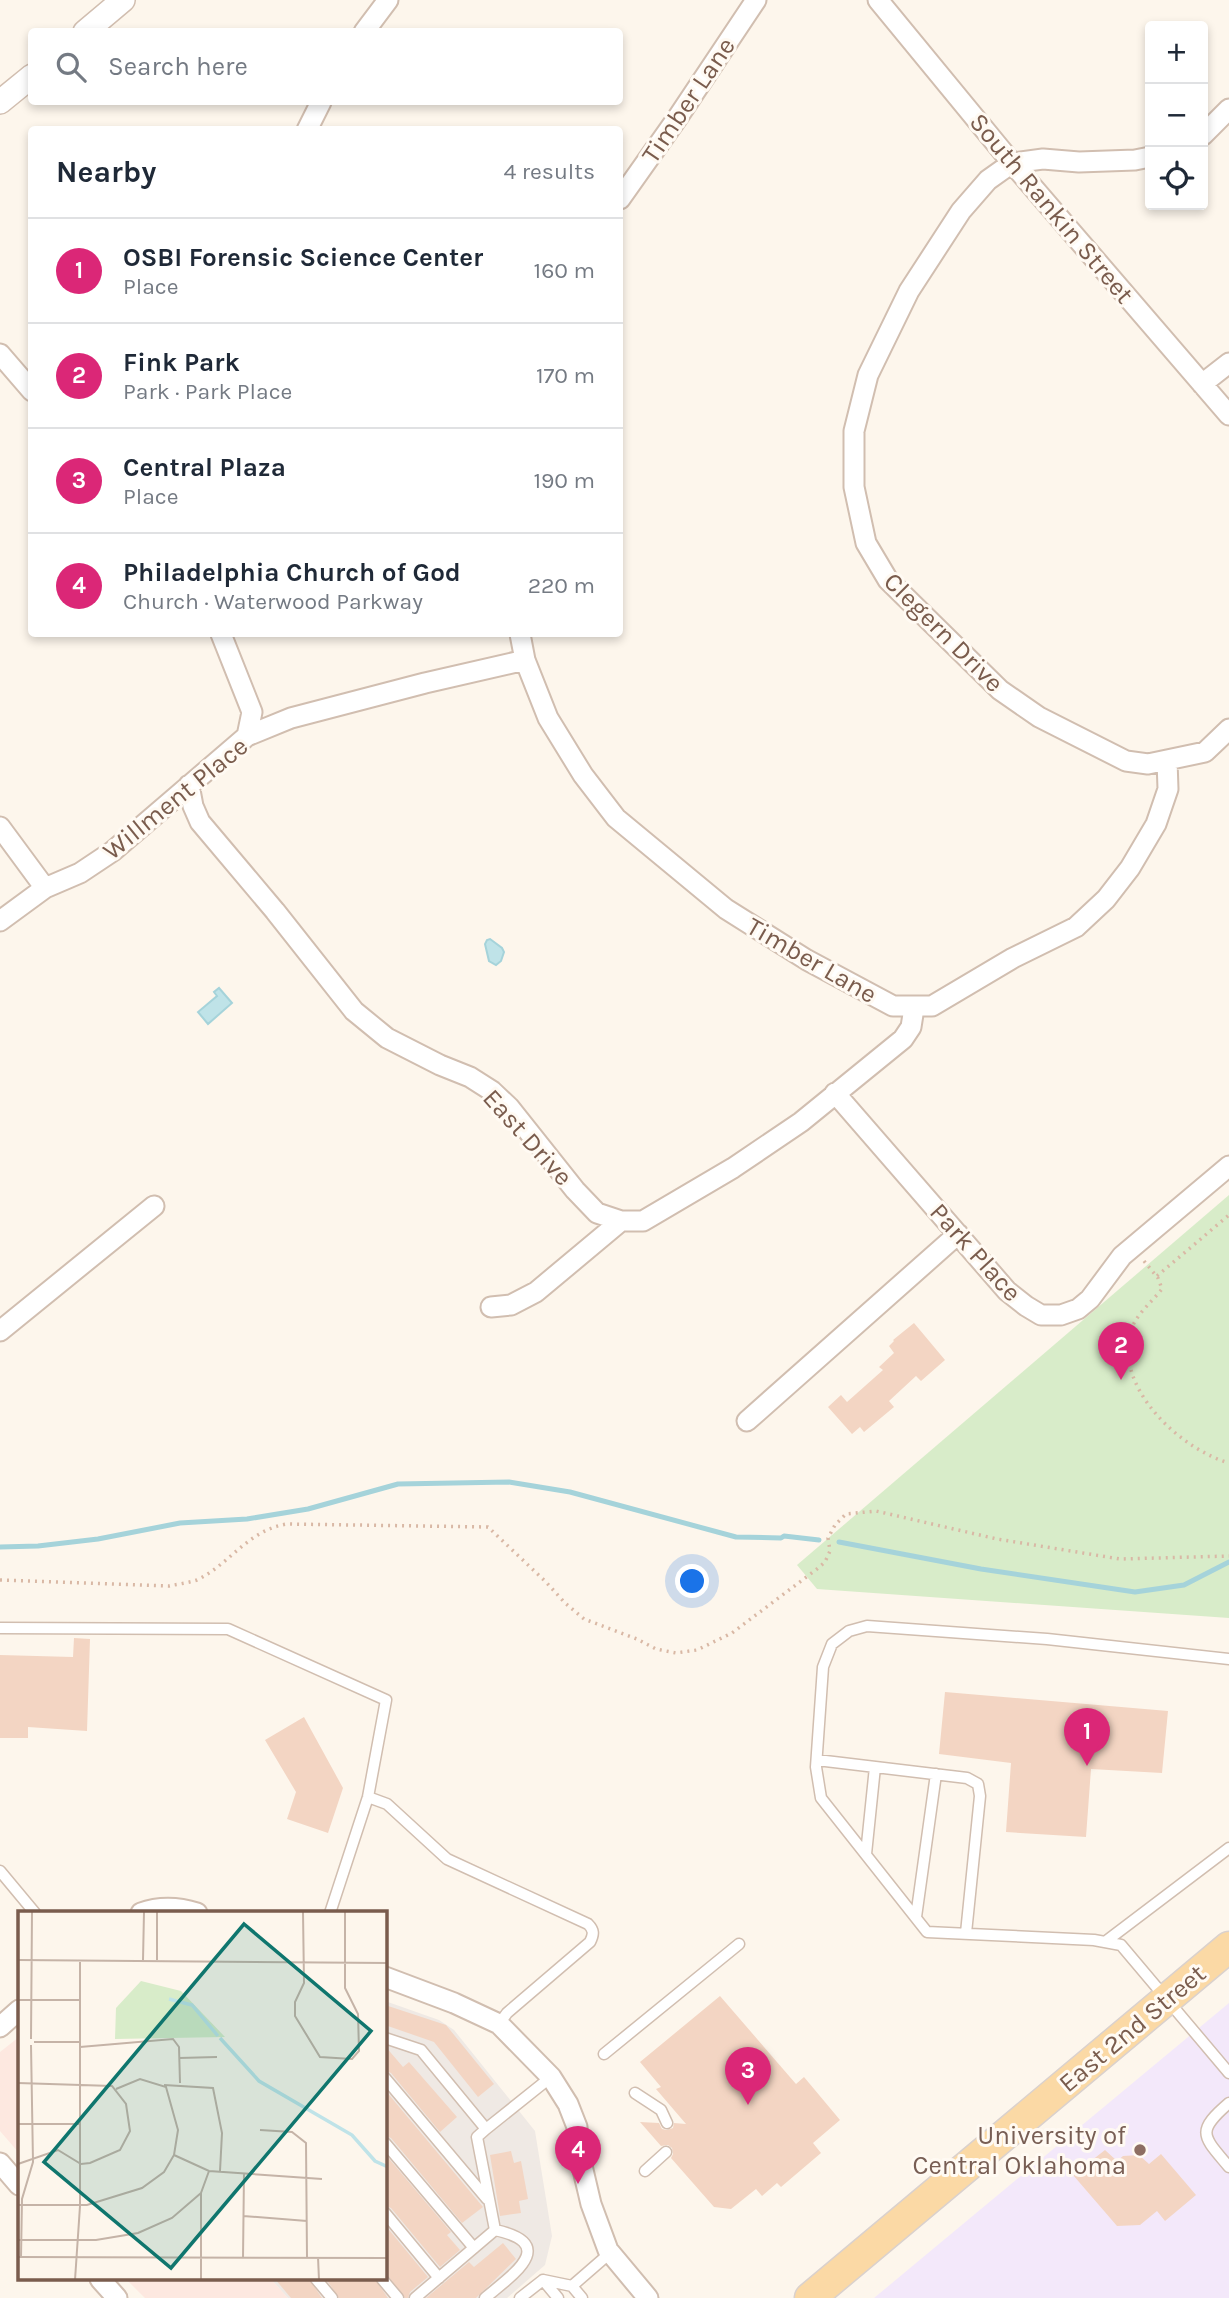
<!DOCTYPE html>
<html lang="en">
<head>
<meta charset="utf-8">
<style>
	:root { --surface:#fff; --page:#f2f2f3; --text:#1f2937; --muted:#747a83; --line:#e0e1e3; --accent:#db2777 }
	body { margin:0; font-family:Karla,sans-serif; background:var(--page); color:var(--text) }
	.controls { position:absolute; right:21px; top:21px; display:grid; overflow:hidden; border-radius:7px; box-shadow:0 4px 10px #0003 }
	.controls button { width:63px; height:63px; display:grid; place-items:center; padding:0; border:0; border-bottom:2px solid var(--line); background:var(--surface); color:var(--text); font:35px sans-serif }
	.you { position:absolute; left:693px; top:1582px; width:24px; height:24px; margin:-18px; border:5px solid #fff; border-radius:50%; background:#1a73e8; box-shadow:0 0 0 10px #1a73e833 }
	.badge { display:grid; place-items:center; width:46px; height:46px; border-radius:50%; background:var(--accent); color:#fff; font-size:23px; font-weight:700 }
	.pin { position:absolute; translate:-50% -58px; filter:drop-shadow(0 2px 4px #0008) }
	.pin::after { content:''; position:absolute; top:37px; width:24px; height:21px; background:inherit; clip-path:polygon(0 0,100% 0,50% 100%) }
	.list { margin:0; padding:0; list-style:none }
	h2 { display:flex; justify-content:space-between; align-items:center; height:91px; margin:0; padding:0 28px; font-size:30px }
	h2 small { font-size:23px; font-weight:400; color:var(--muted) }
	.list li { display:grid; grid-template-columns:46px 1fr auto; gap:21px; align-items:center; box-sizing:border-box; height:105px; padding:0 28px; border-top:2px solid var(--line) }
	.list b { display:block; font-size:26px; white-space:nowrap }
	.list p { margin:0; font-size:23px; white-space:nowrap; color:var(--muted) }
	.list em { font-size:23px; font-style:normal; color:var(--muted) }
	.icon { flex:none; width:38px; height:38px; fill:none; stroke:currentColor; stroke-width:2; stroke-linecap:round; stroke-linejoin:round }
	.map { position:relative; flex:none; width:1229px; height:2298px; overflow:hidden }
	.search { position:absolute; background:var(--surface); box-shadow:0 4px 10px #0003; left:28px; top:28px; width:595px; height:77px; display:flex; align-items:center; gap:18px; box-sizing:border-box; padding:0 24px; border-radius:7px; color:var(--muted); font-size:26px }
	.panel { position:absolute; background:var(--surface); box-shadow:0 4px 10px #0003; left:28px; top:126px; width:595px; height:511px; border-radius:7px }
	.map>svg:first-child { display:block }
	.commercial { fill:#fde8e0 }
	.industrial { fill:#efe9e4 }
	.education { fill:#f3e8fa }
	.green { fill:#d8ecc9 }
	.water { fill:#bfe3e8; stroke:#a5d3da; stroke-width:2 }
	.lines { fill:none; stroke-linecap:round; stroke-linejoin:round }
	.stream { stroke:#a5d3da; stroke-width:5 }
	.building { fill:#f3d5c3 }
	.service-casing { stroke:#d1beb0; stroke-width:13 }
	.minor-casing { stroke:#d1beb0; stroke-width:23 }
	.tertiary-casing { stroke:#d1beb0; stroke-width:26 }
	.primary-casing { stroke:#dad1cd; stroke-width:33 }
	.path { stroke:#d9b8a5; stroke-width:3.5; stroke-dasharray:2 5; stroke-linecap:butt }
	.service { stroke:#fff; stroke-width:10 }
	.minor { stroke:#fff; stroke-width:19 }
	.tertiary { stroke:#fff; stroke-width:23 }
	.primary { stroke:#fbd9a5; stroke-width:30 }
	.education-dot { fill:#8d6e63; stroke:#fffaf3; stroke-width:2.5 }
	.labels { text-anchor:middle; stroke-width:6; stroke-linejoin:round; paint-order:stroke }
	.street-label { font-size:26px; fill:#7a5c4d; stroke:#fffaf3 }
	.education-label { font-size:26px; fill:#785e54; stroke:#fffaf3; text-anchor:end }
	.inset-river { fill:none; stroke:#bfe3e8; stroke-width:3.5 }
	.inset-road { fill:none; stroke:#c5b3a7; stroke-width:2 }
	.view { fill:#0f766e; fill-opacity:0.15; stroke:#0f766e; stroke-width:3.5 }
	.inset-edge { fill:none; stroke:#7a5c4d; stroke-width:3.5 }
</style>
</head>
<body>
<div class="map">
<svg width="1229" height="2298" viewBox="0 0 1229 2298">
	<rect width="100%" height="100%" fill="#fdf6ec"/>
	<!-- commercial -->
	<path class="commercial" d="M19,2037V2153L0,2131V2052Z
		M126,2279H271L288,2298H145Z"/>
	<!-- industrial -->
	<path class="industrial" d="M385,2001L439,2020L454,2030L535,2131L552,2236L545,2265L507,2298H288L271,2279H385Z"/>
	<!-- education -->
	<path class="education" d="M1229,2003V2298H874Z"/>
	<!-- green -->
	<path class="green" d="M1229,1195V1618L817,1589L797,1565Z"/>
	<!-- water -->
	<path class="water" d="M490,939L502,948L504,952L501,961L496,965L489,961L485,944L487,940Z
		M219,988L232,1003L208,1024L198,1012L217,996L214,992Z"/>
	<g class="lines">
		<!-- stream -->
		<path class="stream" d="M839,1542L981,1569L1135,1592L1184,1585L1229,1562
			M0,1547L38,1546L98,1539L180,1523L247,1519L308,1509L398,1484L509,1482L570,1492L736,1537L781,1538L784,1536L819,1540"/>
	</g>
	<!-- building -->
	<path class="building" d="M914,1323L945,1360L921,1381L916,1376L889,1401L894,1407L864,1432L860,1427L852,1434L828,1407L841,1395L847,1402L883,1370L879,1367L894,1353L889,1346L894,1341L893,1340Z
		M74,1638L90,1639L87,1731L28,1727V1738H0V1655L73,1657Z
		M945,1692L1168,1711L1162,1773L1091,1769L1086,1837L1006,1832L1011,1763L939,1754Z
		M304,1717L343,1788L328,1833L287,1819L296,1792L265,1740Z
		M720,1996L796,2084L804,2077L840,2120L813,2143L821,2153L781,2187L777,2183L762,2196L756,2189L731,2209L714,2207L671,2158L673,2154L672,2148L668,2145L661,2146L640,2122L659,2123L662,2129L667,2130L673,2128L674,2123L686,2124L656,2089L661,2087L640,2062Z
		M385,2005L446,2025L494,2084L478,2097L434,2042L385,2025Z
		M385,2046L403,2067L409,2062L457,2117L440,2132L391,2073L385,2071Z
		M385,2090L483,2207L462,2223L391,2138L385,2136Z
		M1105,2150L1117,2161L1123,2156L1139,2155L1149,2164L1161,2154L1196,2195L1165,2221L1157,2211L1140,2225L1117,2226L1073,2175Z
		M511,2151L514,2163L521,2161L528,2199L519,2201L521,2213L500,2216L490,2155Z
		M385,2154L451,2232L447,2235L460,2250L440,2267L391,2208L385,2206Z
		M385,2225L428,2277L410,2292L408,2298H405L385,2272Z
		M503,2243L516,2259L476,2298H426L469,2262L474,2267Z
		M275,2279H309L322,2298H291Z
		M326,2279H375L388,2298H339Z"/>
	<g class="lines">
		<defs>
			<path id="service" d="M0,1628L228,1629L386,1700L368,1797L330,1913
				M1229,1659L1047,1639L867,1626L849,1631L832,1644L823,1667L816,1767L821,1798L927,1932L1094,1940L1121,1945L1229,2073
				M817,1760L967,1778L978,1784L980,1796L966,1933
				M368,1797L387,1804L447,1859L588,1924C594,1930 594,1934 590,1942L507,2013L499,2024
				M866,1854L875,1767
				M0,1871L35,1913
				M916,1917L936,1774
				M1105,1942L1229,1848
				M385,2038L421,2050L486,2129L477,2137L495,2230L415,2298
				M604,2054L739,1944
				M385,2078L487,2199
				M635,2093L661,2110L667,2123
				M1229,2103C1195,2132 1203,2136 1229,2167
				M486,2129L551,2077
				M385,2143L474,2248
				M645,2171L666,2152
				M385,2213L439,2278
				M316,2279L332,2298
				M382,2279L398,2298
				M543,2280L572,2286L610,2253
				M543,2280L558,2298
				M572,2286L582,2298
				M485,2298C512,2275 560,2244 495,2230
				M520,2298L543,2280"/>
			<path id="minor" d="M878,0L1012,163L1229,415
				M364,32L388,0
				M307,130L321,102
				M1203,135L1229,109
				M1150,157L1135,160L1079,162L1043,159L1012,163L988,180L961,211L909,291L868,375L854,431V487L866,543L888,580L1000,690L1039,717L1126,761L1148,764L1205,752L1229,729
				M620,199L678,117L756,0
				M0,354L32,391
				M1202,384L1229,363
				M221,634L252,712L247,736
				M520,634L525,660L548,718L583,775L616,818L726,909L807,960L893,1006H932L1013,958L1076,927L1106,899L1130,868L1156,824L1168,789L1167,760
				M189,785L193,806L200,822L275,911L354,1011L387,1038L440,1065L470,1077L492,1091L509,1107L575,1190L597,1213L621,1221H643L733,1168L801,1122L903,1039L911,1027L914,1008
				M0,827L45,888
				M0,921L45,888L80,873L113,851L247,736L291,718L425,683L525,660
				M835,1093L1007,1291L1026,1306L1041,1315H1061L1078,1309L1090,1299L1122,1256L1229,1166
				M491,1307L511,1305L536,1292L621,1221
				M0,1331L154,1206
				M747,1421L958,1234
				M141,1913C160,1906 178,1907 197,1913
				M385,1977L454,2003L499,2024L551,2077L568,2104L577,2127L579,2153L591,2204L608,2250L648,2298
				M0,2027L19,2010
				M0,2163L19,2185
				M100,2279L117,2298"/>
			<path id="tertiary" d="M85,32L123,0
				M0,102L32,76"/>
			<path id="primary" d="M810,2298L1229,1947"/>
		</defs>
		<!-- service casing -->
		<use href="#service" class="service-casing"/>
		<!-- minor casing -->
		<use href="#minor" class="minor-casing"/>
		<!-- tertiary casing -->
		<use href="#tertiary" class="tertiary-casing"/>
		<!-- primary casing -->
		<use href="#primary" class="primary-casing"/>
		<!-- path -->
		<path class="path" d="M1144,1261L1158,1278L1162,1289C1150,1304 1132,1318 1129,1337C1119,1392 1181,1449 1229,1463
			M1157,1276L1229,1215
			M0,1580L169,1586C178,1584 188,1583 197,1580C230,1564 248,1530 287,1524L488,1527L546,1582L565,1603L584,1619L637,1639L656,1649L676,1653L697,1650L732,1633L817,1569L825,1562L830,1551L828,1538L835,1525L846,1514L876,1511L997,1539L1120,1559L1229,1556"/>
		<!-- service -->
		<use href="#service" class="service"/>
		<!-- minor -->
		<use href="#minor" class="minor"/>
		<!-- tertiary -->
		<use href="#tertiary" class="tertiary"/>
		<!-- primary -->
		<use href="#primary" class="primary"/>
	</g>
	<!-- markers -->
	<circle class="education-dot" cx="1140" cy="2150" r="7"/>
	<g class="labels">
		<!-- street labels -->
		<g class="street-label">
			<text transform="translate(688 100) rotate(-56)" y="9">Timber Lane</text>
			<text transform="translate(1052 208) rotate(50)" y="9">South Rankin Street</text>
			<text transform="translate(944 632) rotate(45)" y="9">Clegern Drive</text>
			<text transform="translate(175 798) rotate(-39)" y="9">Willment Place</text>
			<text transform="translate(812 960) rotate(30)" y="9">Timber Lane</text>
			<text transform="translate(528 1137) rotate(48)" y="9">East Drive</text>
			<text transform="translate(976 1252) rotate(48)" y="9">Park Place</text>
			<text transform="translate(1132 2028) rotate(-40)" y="9">East 2nd Street</text>
		</g>
		<!-- education labels -->
		<g class="education-label">
			<text x="1126" y="2144">University of<tspan x="1126" dy="30">Central Oklahoma</tspan></text>
		</g>
	</g>
	<!-- overview -->
	<g transform="translate(18 1911)">
		<rect width="369" height="369" fill="#fdf6ec"/>
		<path d="M123,70L163,80L207,126L97,128L98,97Z" fill="#d8ecc9"/>
		<path class="inset-river" d="M151,88L174,94L200,125M202,127L241,170L334,224L357,250L370,256"/>
		<path class="inset-road" d="M139,1V49M285,1L286,72L277,91V105L302,146L334,148L341,140L340,103L327,77V1M0,49L370,52M125,49L126,1M0,89H62M13,128L14,1M16,131H62M62,136L155,128L161,136L162,172M161,147L199,146M0,172L94,175L108,193L112,220L102,239L72,252L63,253L40,239L0,253M146,174L195,177L204,222L202,260M0,213H62M242,219L274,221L288,232L289,346M156,244L191,260L304,268M0,294H69L124,277L146,261L156,244L160,219L148,176L122,168L98,178M225,305L289,310M0,329H78L120,322L154,307L183,282M0,346L370,347M3,346L4,288L15,251L13,134M300,346L301,369M225,347L226,262M57,369L62,295V50M183,369V282L191,260"/>
		<path class="view" d="M226,13L353,120L153,357L26,251Z"/>
		<rect width="369" height="369" class="inset-edge"/>
	</g>
</svg>
<div class="controls">
<button>+</button>
<button>−</button>
<button><svg class="icon" aria-label="locate" viewBox="0 0 24 24"><circle cx="12" cy="12" r="6"/><path d="M12 2v4M12 18v4M2 12h4M18 12h4"/></svg></button>
</div>
<div class="you"></div>
<div class="pin badge" style="left:1087px;top:1766px">1</div>
<div class="pin badge" style="left:1121px;top:1380px">2</div>
<div class="pin badge" style="left:748px;top:2105px">3</div>
<div class="pin badge" style="left:578px;top:2184px">4</div>
<div class="search"><svg class="icon" aria-label="search" viewBox="0 0 24 24"><circle cx="10" cy="10" r="6"/><path d="M15 15l6 6"/></svg>Search here</div>
<section class="panel">
<h2>Nearby<small>4 results</small></h2>
<ul class="list">
<li><span class="badge">1</span><div><b>OSBI Forensic Science Center</b><p>Place</p></div><em>160 m</em></li>
<li><span class="badge">2</span><div><b>Fink Park</b><p>Park · Park Place</p></div><em>170 m</em></li>
<li><span class="badge">3</span><div><b>Central Plaza</b><p>Place</p></div><em>190 m</em></li>
<li><span class="badge">4</span><div><b>Philadelphia Church of God</b><p>Church · Waterwood Parkway</p></div><em>220 m</em></li>
</ul>
</section>
</div>
</body>
</html>
